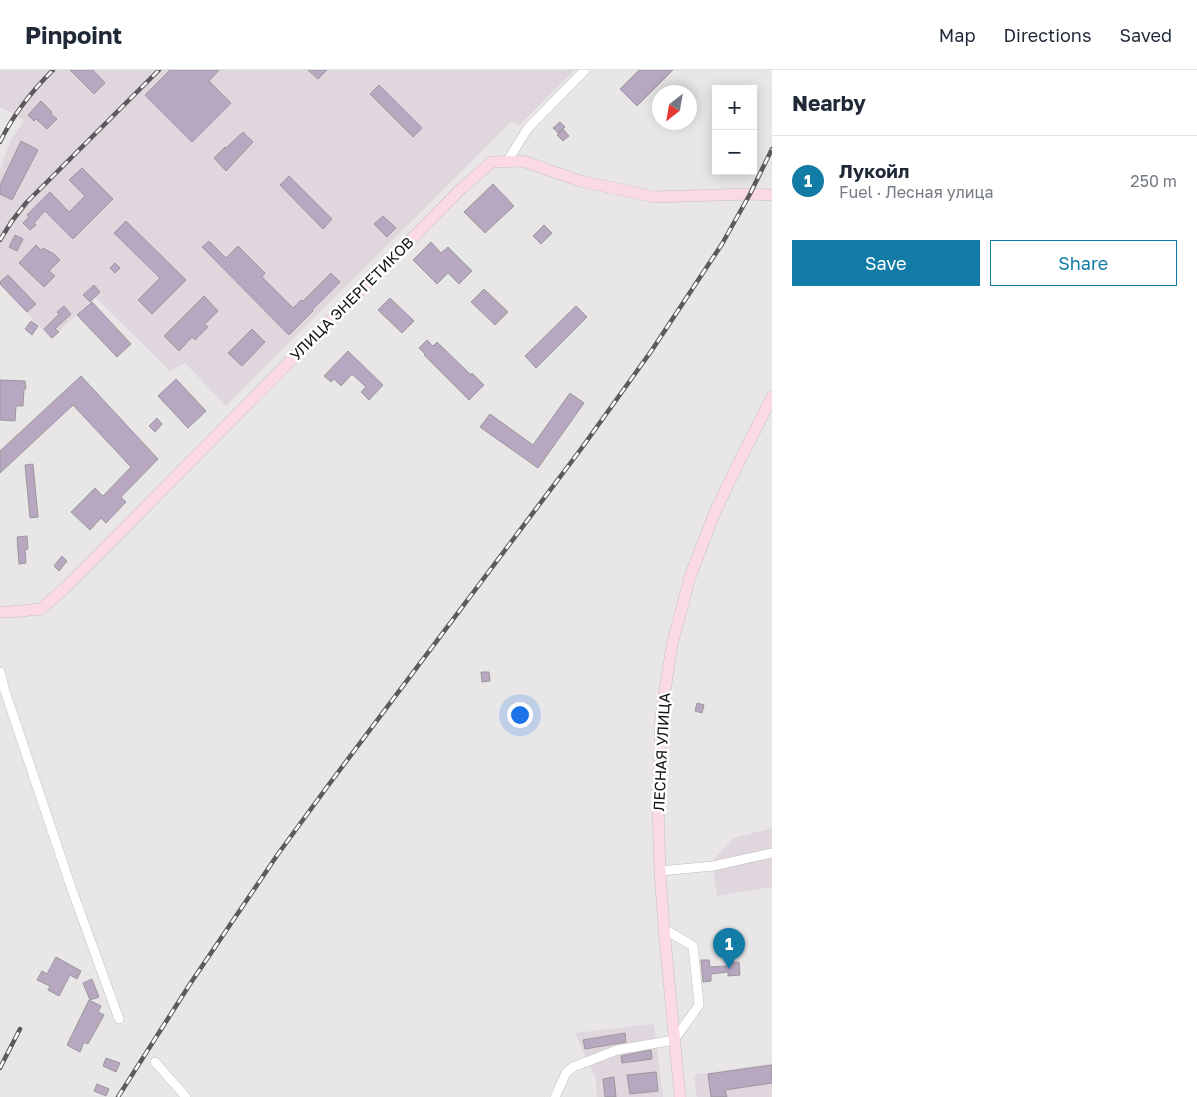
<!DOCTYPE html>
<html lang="en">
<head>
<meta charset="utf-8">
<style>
	:root { --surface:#fff; --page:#f6f6f7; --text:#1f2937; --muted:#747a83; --line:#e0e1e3; --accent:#127ca6 }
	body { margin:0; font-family:"Golos Text",sans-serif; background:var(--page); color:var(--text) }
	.controls { position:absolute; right:15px; top:15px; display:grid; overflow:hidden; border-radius:0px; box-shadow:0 2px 12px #0003 }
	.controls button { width:45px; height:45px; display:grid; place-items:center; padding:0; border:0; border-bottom:1px solid var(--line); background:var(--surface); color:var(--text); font:25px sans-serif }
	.compass { position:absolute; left:652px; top:15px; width:45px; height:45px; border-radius:50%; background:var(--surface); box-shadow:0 2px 12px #0003; rotate:211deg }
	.you { position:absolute; left:519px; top:644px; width:18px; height:18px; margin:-12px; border:4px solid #fff; border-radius:50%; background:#1a73e8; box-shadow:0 0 0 8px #1a73e833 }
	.badge { display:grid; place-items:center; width:32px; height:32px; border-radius:50%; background:var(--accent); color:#fff; font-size:16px; font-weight:700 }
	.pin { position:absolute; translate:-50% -41px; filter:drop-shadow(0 1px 2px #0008) }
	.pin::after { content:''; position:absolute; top:26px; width:18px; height:15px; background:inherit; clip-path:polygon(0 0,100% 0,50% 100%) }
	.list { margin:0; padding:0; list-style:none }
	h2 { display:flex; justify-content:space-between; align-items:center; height:65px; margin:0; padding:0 20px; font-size:21px }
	h2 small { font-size:16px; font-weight:400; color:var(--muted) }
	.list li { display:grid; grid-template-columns:32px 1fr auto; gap:15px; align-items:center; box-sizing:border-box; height:90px; padding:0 20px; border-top:1px solid var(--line) }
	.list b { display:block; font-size:19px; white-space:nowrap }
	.list p { margin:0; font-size:16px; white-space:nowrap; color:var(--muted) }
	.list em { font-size:16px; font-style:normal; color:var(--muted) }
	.actions { display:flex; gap:10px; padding:15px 20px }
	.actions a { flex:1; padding:11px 0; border:1px solid var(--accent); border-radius:0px; text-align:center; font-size:18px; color:var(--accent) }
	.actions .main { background:var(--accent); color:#fff }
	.map { position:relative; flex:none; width:772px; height:1027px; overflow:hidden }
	header { display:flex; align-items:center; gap:30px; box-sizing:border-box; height:70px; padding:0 25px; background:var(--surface); border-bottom:1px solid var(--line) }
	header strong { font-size:24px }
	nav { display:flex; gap:28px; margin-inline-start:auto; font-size:18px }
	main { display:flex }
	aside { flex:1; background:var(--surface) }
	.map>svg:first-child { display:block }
	.built { fill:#e0d7de }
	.building { fill:#b8a7c1; stroke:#99989a }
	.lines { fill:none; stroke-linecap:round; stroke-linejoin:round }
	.minor-casing { stroke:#c1bfc1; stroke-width:10 }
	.major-casing { stroke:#c2c2c2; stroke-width:12 }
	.minor { stroke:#fff; stroke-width:9 }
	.major { stroke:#fbdae6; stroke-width:11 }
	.rail-casing { stroke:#5c5a5c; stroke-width:4.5 }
	.rail { stroke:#fff; stroke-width:2.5; stroke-dasharray:8; stroke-linecap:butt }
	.labels { text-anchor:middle; stroke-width:5; stroke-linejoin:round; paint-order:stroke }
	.street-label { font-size:15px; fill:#151415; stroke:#fff }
</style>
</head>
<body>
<header>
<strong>Pinpoint</strong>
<nav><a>Map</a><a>Directions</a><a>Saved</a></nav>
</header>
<main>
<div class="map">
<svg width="772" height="1027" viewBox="0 0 772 1027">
	<rect width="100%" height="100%" fill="#e9e6e8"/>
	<!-- built -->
	<path class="built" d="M0,0H575L519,56L512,51L226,336L185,293L170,301L95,227L51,269L0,214V101L9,73L24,50L0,37Z
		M772,758V817L717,826L712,791L734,768Z
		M654,954L663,1027H597L595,1007L575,963Z
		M772,993V1027H697L694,1005Z"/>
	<!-- building -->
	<path class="building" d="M70,0H93L105,13L94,24Z
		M170,0H219L209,11L231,33L192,72L145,25Z
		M308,0H327L318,9Z
		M639,0H673L637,36L620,19Z
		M379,15L422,58L413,67L370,24Z
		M41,31L52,42L51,44L57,49L47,59L36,49L34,51L28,45Z
		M560,52L565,57L558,63L553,58Z
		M563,59L569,66L563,71L557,65Z
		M243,62L253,72L226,101L214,88L225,77L226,78Z
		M21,71L38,80L12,130L0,124V115Z
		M82,98L113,129L73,169L45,141L34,153L36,155L30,160L23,153L29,147L27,145L50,122L69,142L85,126L69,110Z
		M289,106L332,149L323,159L280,115Z
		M493,114L514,136L485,163L464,142Z
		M383,146L396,158L387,167L374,154Z
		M126,151L186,210L152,244L138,230L160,208L114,163Z
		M544,155L552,163L541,174L533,166Z
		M15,165L23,169L17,181L9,177Z
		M209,171L226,188L238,176L265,203L262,207L293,238L301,230L303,231L331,203L340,212L312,240L313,241L289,265L202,177Z
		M431,172L441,183L448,177L472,201L459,214L448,203L437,214L413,190Z
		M36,175L41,180L43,178L54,184L60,190L49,201L55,206L44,217L19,193Z
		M115,193L120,198L115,203L110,198Z
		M8,205L36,234L27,242L0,214V212Z
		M94,215L100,222L90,232L83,225Z
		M484,219L508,242L495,255L471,232Z
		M204,226L218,241L205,254L208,257L195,270L192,267L179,281L164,266Z
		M390,228L414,251L402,263L378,240Z
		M92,232L131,274L117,287L77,245Z
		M64,236L71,244L55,259L59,262L52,268L44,259L59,244L57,242Z
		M576,236L587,247L536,298L525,286Z
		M31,251L38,256L32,265L25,259Z
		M252,259L265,272L242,296L228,283Z
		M427,270L433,276L437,272L471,305L472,303L484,315L469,330L424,285L425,284L419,278Z
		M348,281L383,315L369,330L361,322L366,317L352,304L341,316L334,309L331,312L324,306Z
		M81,306L158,389L121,427L126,432L106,453L101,448L90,460L71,442L95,418L103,426L131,397L73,335L0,403V381Z
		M176,309L206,341L188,358L158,326Z
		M0,310L25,311L26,319H24L23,336H16L15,351L0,350Z
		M570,323L584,333L538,398L480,357L490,344L533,375Z
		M157,348L162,354L155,362L149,356Z
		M33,394L38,447L30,448L25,395Z
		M27,466L28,479L25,480L26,493L19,494L17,467Z
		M62,486L67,491L59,501L54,496Z
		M481,602H489L490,611L482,612Z
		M697,633L704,635L702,643L695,641Z
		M56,887L81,901L77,909L70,905L59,926L48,920L50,916L37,910L42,901L47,904Z
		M701,890H709L710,897L727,896V893L739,892L740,905L728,906V902L711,904V911L703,912Z
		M92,909L99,927L90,930L83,913Z
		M89,930L101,936L98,942L104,945L88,974L84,972L80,982L67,975Z
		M625,963L626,972L585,979L583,970Z
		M651,980L652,989L622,993L621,986Z
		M106,988L120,993L116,1002L103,996Z
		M772,995V1013L725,1020L727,1027H711L708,1004Z
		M656,1002L658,1021L630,1024L627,1005Z
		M614,1007L616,1027H605L603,1009Z
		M97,1014L109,1019L106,1026L94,1021Z"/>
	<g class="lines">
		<defs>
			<path id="minor" d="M507,92L528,58L585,0
				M0,602L5,621L71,817L119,949
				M660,801L713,796L772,783
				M155,992L186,1027
				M555,1027L566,1003L573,997L617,980L674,970L699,935L693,876L664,859"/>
			<path id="major" d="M0,542H10L41,539L66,517L462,118L492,92L523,91L580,111L655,127L750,124L772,125
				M680,1027L664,859L660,801L658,736L661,646L672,575L690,507L715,442L739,392L772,327"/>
		</defs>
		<!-- minor casing -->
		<use href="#minor" class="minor-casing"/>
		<!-- major casing -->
		<use href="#major" class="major-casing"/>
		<!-- minor -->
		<use href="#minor" class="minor"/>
		<!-- major -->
		<use href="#major" class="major"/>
		<defs>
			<path id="rail" d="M0,72C13,45 32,21 53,0
				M0,170L12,151L26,133L159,0
				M0,998L20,959
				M118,1027L190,914L278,784L327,717L581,379L652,280L722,174L750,124L772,79"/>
		</defs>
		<!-- rail casing -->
		<use href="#rail" class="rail-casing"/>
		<!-- rail -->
		<use href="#rail" class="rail"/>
	</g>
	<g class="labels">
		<!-- street labels -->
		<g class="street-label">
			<text transform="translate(352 229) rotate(-45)" y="5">УЛИЦА ЭНЕРГЕТИКОВ</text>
			<text transform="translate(662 682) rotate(-87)" y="5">ЛЕСНАЯ УЛИЦА</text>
		</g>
	</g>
</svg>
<div class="controls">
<button>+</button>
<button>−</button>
</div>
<svg class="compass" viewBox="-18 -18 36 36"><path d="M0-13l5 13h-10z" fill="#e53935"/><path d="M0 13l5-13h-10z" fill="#747a83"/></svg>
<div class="you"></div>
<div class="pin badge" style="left:729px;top:899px">1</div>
</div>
<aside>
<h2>Nearby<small></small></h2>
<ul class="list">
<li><span class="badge">1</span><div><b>Лукойл</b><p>Fuel · Лесная улица</p></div><em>250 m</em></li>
</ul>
<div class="actions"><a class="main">Save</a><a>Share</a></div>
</aside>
</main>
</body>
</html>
